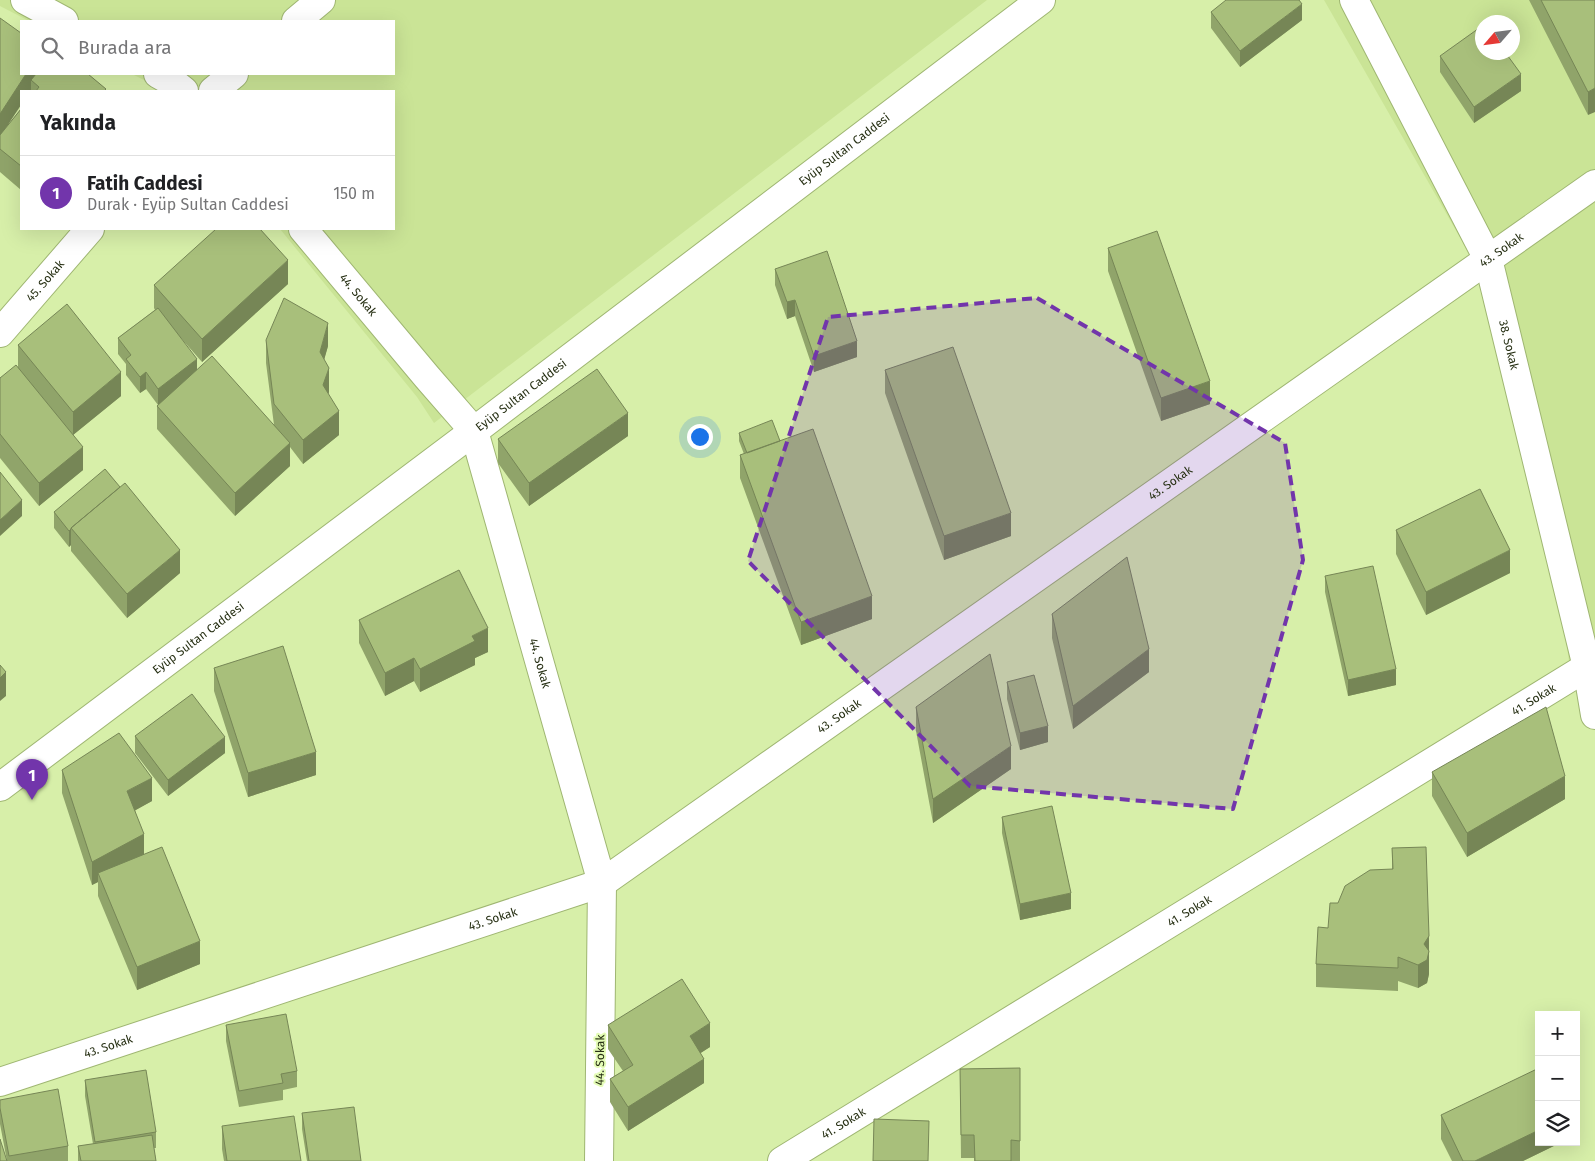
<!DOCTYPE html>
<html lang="tr">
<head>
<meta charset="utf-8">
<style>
	:root { --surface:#fff; --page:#f2f2f2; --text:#202124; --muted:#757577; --line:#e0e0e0; --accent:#7235ab }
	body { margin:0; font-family:"Fira Sans",sans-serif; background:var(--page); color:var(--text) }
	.controls { position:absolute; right:15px; bottom:15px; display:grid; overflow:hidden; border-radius:0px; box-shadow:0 5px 20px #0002 }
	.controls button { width:45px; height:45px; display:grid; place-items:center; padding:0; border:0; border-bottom:1px solid var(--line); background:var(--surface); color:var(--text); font:25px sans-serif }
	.compass { position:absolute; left:1475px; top:15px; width:45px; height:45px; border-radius:50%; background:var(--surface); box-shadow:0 5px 20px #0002; rotate:242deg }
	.you { position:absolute; left:699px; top:436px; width:18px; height:18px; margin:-12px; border:4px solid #fff; border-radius:50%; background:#1a73e8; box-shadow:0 0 0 8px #1a73e833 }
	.badge { display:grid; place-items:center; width:32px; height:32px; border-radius:50%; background:var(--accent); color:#fff; font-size:16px; font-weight:700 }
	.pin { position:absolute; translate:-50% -41px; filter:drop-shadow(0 1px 2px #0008) }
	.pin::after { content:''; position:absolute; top:26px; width:18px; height:15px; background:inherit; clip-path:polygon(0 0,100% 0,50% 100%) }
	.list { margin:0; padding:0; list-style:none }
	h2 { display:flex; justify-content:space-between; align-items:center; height:65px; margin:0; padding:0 20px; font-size:21px }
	h2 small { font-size:16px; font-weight:400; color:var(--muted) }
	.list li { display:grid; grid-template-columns:32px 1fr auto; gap:15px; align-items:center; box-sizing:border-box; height:75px; padding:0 20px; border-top:1px solid var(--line) }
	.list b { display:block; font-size:19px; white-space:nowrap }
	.list p { margin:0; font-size:16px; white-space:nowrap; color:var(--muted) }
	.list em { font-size:16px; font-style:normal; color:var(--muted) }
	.icon { flex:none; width:28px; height:28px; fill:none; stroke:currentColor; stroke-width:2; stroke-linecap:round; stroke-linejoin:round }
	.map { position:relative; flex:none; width:1595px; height:1161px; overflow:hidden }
	.search { position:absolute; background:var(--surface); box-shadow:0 5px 20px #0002; left:20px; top:20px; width:375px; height:55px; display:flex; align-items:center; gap:12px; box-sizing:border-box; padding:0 18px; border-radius:0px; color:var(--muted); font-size:19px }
	.panel { position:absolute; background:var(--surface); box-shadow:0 5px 20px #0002; left:20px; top:90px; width:375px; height:140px; border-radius:0px }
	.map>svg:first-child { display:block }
	.built { fill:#cae496; fill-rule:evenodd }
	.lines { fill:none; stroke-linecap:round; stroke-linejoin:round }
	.minor-casing { stroke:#9fb672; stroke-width:30 }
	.tertiary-casing { stroke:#9fb672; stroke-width:30 }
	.minor { stroke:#fff; stroke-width:28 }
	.tertiary { stroke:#fff; stroke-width:28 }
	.wall { fill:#90a46a }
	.shaded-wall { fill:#768656 }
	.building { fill:#a8bf7b; stroke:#768656 }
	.marked { fill:#7235ab; fill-opacity:0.2; stroke:#7235ab; stroke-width:4; stroke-dasharray:10 6; stroke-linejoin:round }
	.labels { text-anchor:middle; stroke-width:4; stroke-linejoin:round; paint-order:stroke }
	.street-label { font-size:12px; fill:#273014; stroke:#e4fcb6 }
</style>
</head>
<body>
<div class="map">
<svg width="1595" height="1161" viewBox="0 0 1595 1161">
	<rect width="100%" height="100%" fill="#d7efa9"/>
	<!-- built -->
	<path class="built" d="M0,0H987L434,423L417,397L280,229H394V91H166L132,74H394V21H29L0,6Z
		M1324,0H1595V645L1569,661L1540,456L1470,255ZM1482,22H1512V52H1482Z"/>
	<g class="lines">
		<defs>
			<g id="minor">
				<path d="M25,0L64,21"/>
				<path id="s1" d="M1354,0L1488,259L1587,667L1595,715"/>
				<path d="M296,21L321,0"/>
				<path d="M158,74L174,83L184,91"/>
				<path d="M213,91L234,74"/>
				<path id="s2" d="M303,229L427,377L474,431L602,883L599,1161"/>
				<path id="s3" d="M0,333L90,229"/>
				<path id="s4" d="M0,1082L602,883L1595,184"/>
				<path id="s5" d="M782,1161L1595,662"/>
			</g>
			<g id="tertiary">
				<path id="s6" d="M0,787L474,431L1041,0"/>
			</g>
		</defs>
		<!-- minor casing -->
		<use href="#minor" class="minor-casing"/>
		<!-- tertiary casing -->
		<use href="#tertiary" class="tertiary-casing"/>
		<!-- minor -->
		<use href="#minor" class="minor"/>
		<!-- tertiary -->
		<use href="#tertiary" class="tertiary"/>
	</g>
	<!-- wall -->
	<path class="wall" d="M1529,0H1595L1588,115Z
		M1211,12L1302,20L1240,67L1211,28Z
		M0,18L21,74L106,91H31V90L30,91H21L8,125L21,109V190L0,172Z
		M1440,56L1521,91L1474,123L1440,72Z
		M1108,248L1210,404L1161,421L1108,271Z
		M775,269L857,357L814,372L795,316L787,319L775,285Z
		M288,284L202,362L180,337L197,370L274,425L266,363V340L328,346L324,359L329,392L328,394L339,435L303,464L290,447V466L235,516L157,429V406L158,405L146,389L140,393L126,375V364L118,354V338L155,310L154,308V285Z
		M18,345L121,396L73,435L83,470L39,506L0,458V378L18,367Z
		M885,370L1011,536L944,560L885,393Z
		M739,433L780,441L872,619L801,645L740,478V455L744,454L739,441Z
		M628,436L529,506L498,463V439Z
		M54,512L180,573L127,618L71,551V545L69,547L54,528Z
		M1396,530L1510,573L1426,615L1396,554Z
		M1325,576L1396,685L1348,696L1325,592Z
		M1052,614L1149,672L1073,729L1052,638Z
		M359,620L488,652L475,658V665L420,692L414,681L385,696L359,643Z
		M214,668L316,775L248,797L214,691Z
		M1007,682L1048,742L1020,750L1007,699Z
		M916,707L1011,769L933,823L916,731Z
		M135,736L225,753L168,796L135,753Z
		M62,770L152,801L135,810L144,854L200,964L137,990L98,896V882L92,885L62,793Z
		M1432,772L1565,799L1467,857L1432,796Z
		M1002,817L1071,909L1020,920L1002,833Z
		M1392,848L1429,936V974L1427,983L1418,988L1398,981V991L1316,987V964L1328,928L1338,903L1392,869Z
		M226,1025L297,1071V1087L283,1090V1100L239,1107L226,1041Z
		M608,1025L710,1047L700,1053L704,1083L628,1131L610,1102V1079L623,1071L608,1049Z
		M1020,1068V1161H974V1158H961L960,1069Z
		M85,1080L156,1132V1148H154L156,1161H78V1146L93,1144L85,1096Z
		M0,1100L68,1146V1161H7L0,1124Z
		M302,1113L361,1161H307L302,1129Z
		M1441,1115L1562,1142L1523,1161H1452L1441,1139Z
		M222,1126L301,1161H224L222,1149Z"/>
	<!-- shaded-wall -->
	<path class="shaded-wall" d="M1302,4V20L1240,67V51Z
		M26,74H42L31,80V90L30,91H21V105L0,137V114Z
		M1521,74V91L1474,123V107Z
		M1595,88V112L1588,115V92Z
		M288,260V284L202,362V339Z
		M795,300V316L787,319V302Z
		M328,323V346L320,375V352Z
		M857,341V357L814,372V356Z
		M197,359V375L158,405V389Z
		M329,368V392L323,409V385Z
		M121,372V396L73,435V412Z
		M146,372V389L140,393V377Z
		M1210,381V404L1161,421V398Z
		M339,411V435L303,464V440Z
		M628,413V436L529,506V483Z
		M290,443V466L235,516V493Z
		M83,447V470L39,506V483Z
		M22,500V516L0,536V520Z
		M1011,513V536L944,560V536Z
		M71,529V545L69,547V531Z
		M180,550V573L127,618V594Z
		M1510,550V573L1426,615V592Z
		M872,596V619L801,645V622Z
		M488,628V652L475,658V665L420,692V669L472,636Z
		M1149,649V672L1073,729V706Z
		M414,658V681L385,696V673Z
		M1396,669V685L1348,696V680Z
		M6,672V696L0,701V678Z
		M1048,726V742L1020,750V733Z
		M225,737V753L168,796V780Z
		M1011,746V769L933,823V799Z
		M316,752V775L248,797V773Z
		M1565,776V799L1467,857V833Z
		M152,778V801L127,815V791Z
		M144,834V858L98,873V882L92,885V862Z
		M1071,893V909L1020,920V904Z
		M1429,936V974L1427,983L1418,988V965L1424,944Z
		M200,941V964L137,990V967Z
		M710,1023V1047L690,1060V1036Z
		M704,1059V1083L628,1131V1107Z
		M1539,1130V1142H1562L1523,1161H1475Z"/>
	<!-- building -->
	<path class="building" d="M1226,0H1299L1302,4L1240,51L1211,12Z
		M1541,0H1595V88L1588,92Z
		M0,18L21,33V74H26L0,114Z
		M1482,26V52H1505L1521,74L1474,107L1440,56Z
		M36,74H88L106,89L104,91H36L39,87L31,80Z
		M21,109V166L0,149V135Z
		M216,229H260L288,260L202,339L154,285Z
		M1157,231L1210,381L1161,398L1108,248Z
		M827,251L857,341L814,356L795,300L787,302L775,269Z
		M284,298L328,323L320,352L329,368L323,385L339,411L303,440L274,404L266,340Z
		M67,304L121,372L73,412L18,345Z
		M158,308L197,359L158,389L146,372L140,377L126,359L131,355L118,338Z
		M953,347L1011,513L944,536L885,370Z
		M212,356L290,443L235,493L157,406Z
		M16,365L83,447L39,483L0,434V378Z
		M597,369L628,413L529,483L498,439Z
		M772,420L780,441L747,453L739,433Z
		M813,429L872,596L801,622L740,455Z
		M105,469L120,487L71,528V529L69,531L54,512Z
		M0,472L22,500L0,520Z
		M125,483L180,550L127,594L71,528Z
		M1480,489L1510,550L1426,592L1396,530Z
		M1127,557L1149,649L1073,706L1052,614Z
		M1373,566L1396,669L1348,680L1325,576Z
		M459,570L488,628L472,636L475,641L420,669L414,658L385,673L359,620Z
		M283,646L316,752L248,773L214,668Z
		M990,654L1011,746L933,799L916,707Z
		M0,665L6,672L0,678Z
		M1034,675L1048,726L1020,733L1007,682Z
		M192,694L225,737L168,780L135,736Z
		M1546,707L1565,776L1467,833L1432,772Z
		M119,733L152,778L127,791L144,834L92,862L62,770Z
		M1052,806L1071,893L1020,904L1002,817Z
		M162,847L200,941L137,967L98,873Z
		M1426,847L1429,936L1424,944L1429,951L1427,960L1418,965L1398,957V968L1316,964L1318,927L1328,928L1330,903H1338L1345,886L1370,870L1393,869L1392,848Z
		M682,979L710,1023L690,1036L704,1059L628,1107L610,1079L633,1065L608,1025Z
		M286,1014L297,1071L281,1074L283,1083L239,1091L226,1025Z
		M1020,1068V1141L1011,1140V1161H975L974,1135H961L960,1069Z
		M1539,1068V1130L1475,1161H1463L1441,1115Z
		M146,1070L156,1132L95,1142L85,1080Z
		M58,1089L68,1146L9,1156L0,1108V1100Z
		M354,1107L361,1161H309L302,1113Z
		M294,1116L301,1161H227L222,1126Z
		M874,1119L929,1121L928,1161H873Z
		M152,1135L156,1161H81L78,1146Z
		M0,1139L7,1161H0Z"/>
	<!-- marked area -->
	<path class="marked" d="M1037,298L1285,443L1303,560L1233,809L970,786L748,561L828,317Z"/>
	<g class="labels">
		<!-- street labels -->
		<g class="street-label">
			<text dy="4" stroke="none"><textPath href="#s6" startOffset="1058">Eyüp Sultan Caddesi</textPath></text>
			<text dy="4" stroke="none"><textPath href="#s4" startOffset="1734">43. Sokak</textPath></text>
			<text dy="4" stroke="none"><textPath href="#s3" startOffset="69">45. Sokak</textPath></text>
			<text dy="4" stroke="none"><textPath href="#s2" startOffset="86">44. Sokak</textPath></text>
			<text dy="4" stroke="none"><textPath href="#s1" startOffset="380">38. Sokak</textPath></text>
			<text dy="4" stroke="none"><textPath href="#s6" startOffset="652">Eyüp Sultan Caddesi</textPath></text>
			<text dy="4" stroke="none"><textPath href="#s4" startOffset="1329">43. Sokak</textPath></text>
			<text dy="4" stroke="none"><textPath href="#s6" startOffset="248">Eyüp Sultan Caddesi</textPath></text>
			<text dy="4" stroke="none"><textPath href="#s2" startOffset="506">44. Sokak</textPath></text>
			<text dy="4" stroke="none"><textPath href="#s5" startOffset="882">41. Sokak</textPath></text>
			<text dy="4" stroke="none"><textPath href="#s4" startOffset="924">43. Sokak</textPath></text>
			<text dy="4" stroke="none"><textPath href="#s5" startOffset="478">41. Sokak</textPath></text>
			<text dy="4" stroke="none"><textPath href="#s4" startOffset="519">43. Sokak</textPath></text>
			<text dy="4" stroke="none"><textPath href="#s4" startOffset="114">43. Sokak</textPath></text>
			<text transform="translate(600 1060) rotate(-89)" y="4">44. Sokak</text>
			<text dy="4" stroke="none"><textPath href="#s5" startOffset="72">41. Sokak</textPath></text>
		</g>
	</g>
</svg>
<div class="controls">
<button>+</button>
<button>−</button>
<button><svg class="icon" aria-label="layers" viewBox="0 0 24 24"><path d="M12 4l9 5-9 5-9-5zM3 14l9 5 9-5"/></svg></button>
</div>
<svg class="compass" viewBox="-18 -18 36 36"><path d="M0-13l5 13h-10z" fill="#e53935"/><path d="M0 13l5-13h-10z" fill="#757577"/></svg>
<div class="you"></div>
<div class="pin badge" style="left:32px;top:800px">1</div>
<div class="search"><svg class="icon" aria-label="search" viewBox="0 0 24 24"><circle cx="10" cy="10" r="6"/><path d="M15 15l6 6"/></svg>Burada ara</div>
<section class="panel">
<h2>Yakında<small></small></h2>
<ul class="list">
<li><span class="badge">1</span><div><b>Fatih Caddesi</b><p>Durak · Eyüp Sultan Caddesi</p></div><em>150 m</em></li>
</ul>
</section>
</div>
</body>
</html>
